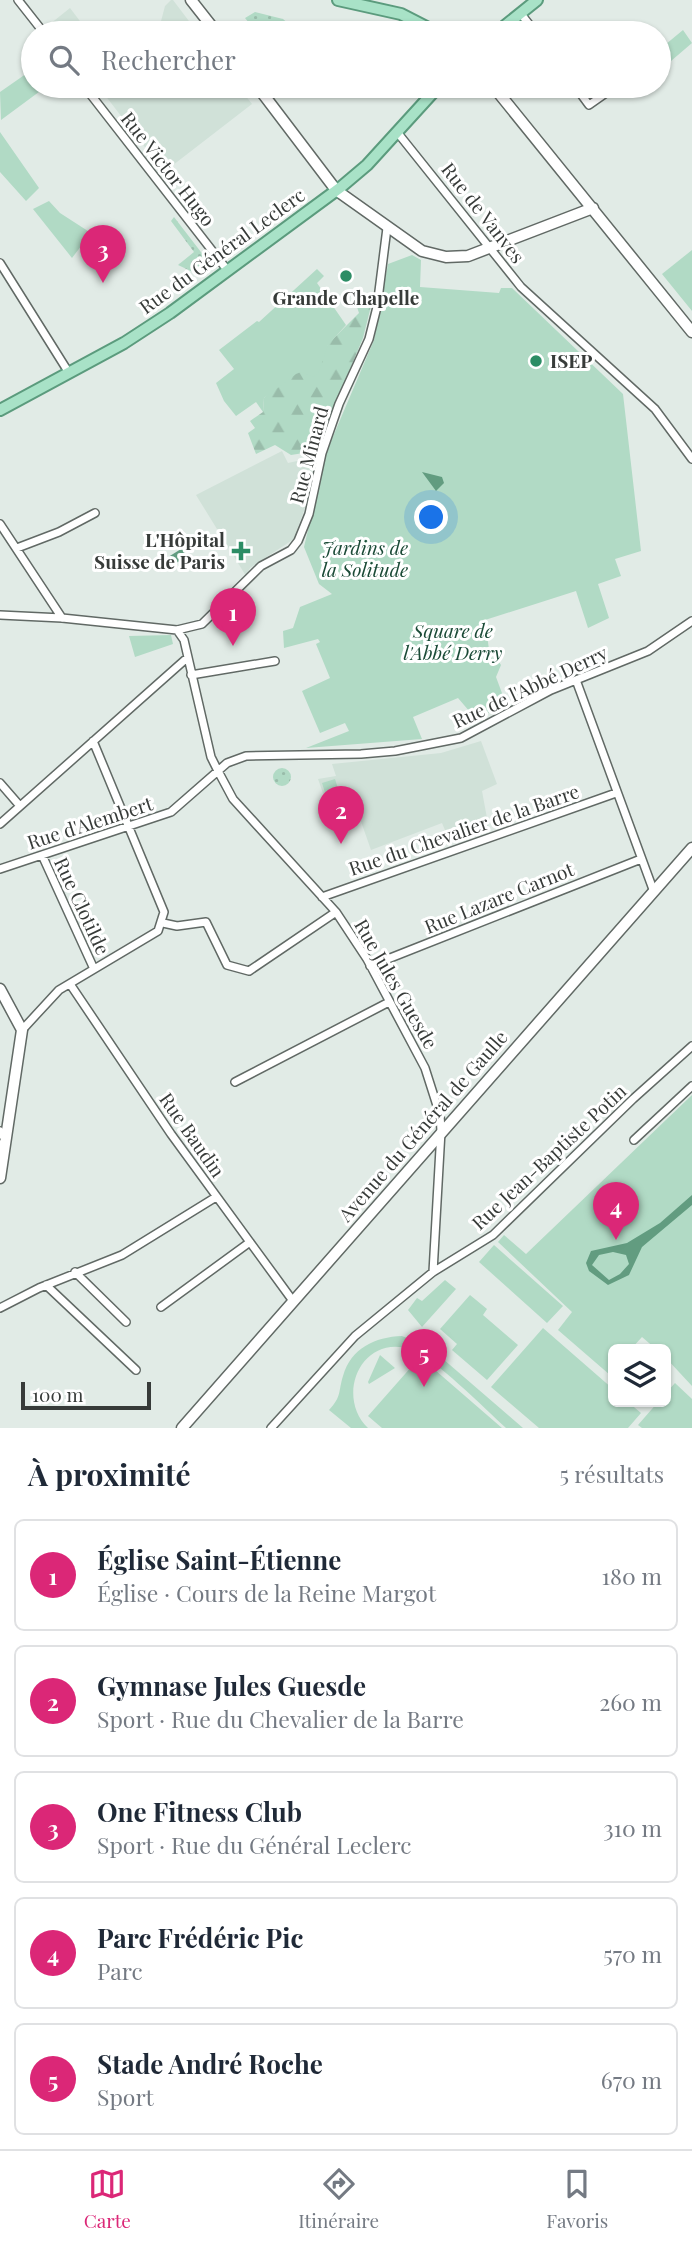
<!DOCTYPE html>
<html lang="fr">
<head>
<meta charset="utf-8">
<style>
	:root { --surface:#fff; --page:#f6f6f7; --text:#1f2937; --muted:#747a83; --line:#e0e1e3; --accent:#db2777 }
	body { margin:0; font-family:"Playfair Display",serif; background:var(--page); color:var(--text) }
	.controls { position:absolute; right:21px; bottom:21px; display:grid; overflow:hidden; border-radius:10px; box-shadow:0 2px 5px #0004 }
	.controls button { width:63px; height:63px; display:grid; place-items:center; padding:0; border:0; border-bottom:2px solid var(--line); background:var(--surface); color:var(--text); font:35px sans-serif }
	.scale { position:absolute; left:21px; bottom:18px; width:130px; box-sizing:border-box; padding-left:7px; border:4px solid #373b39; border-top:0; font-size:19px; line-height:24px; white-space:nowrap; color:#373b39; -webkit-text-stroke:5px #fff; paint-order:stroke }
	.you { position:absolute; left:432px; top:518px; width:24px; height:24px; margin:-18px; border:5px solid #fff; border-radius:50%; background:#1a73e8; box-shadow:0 0 0 10px #1a73e833 }
	.badge { display:grid; place-items:center; width:46px; height:46px; border-radius:50%; background:var(--accent); color:#fff; font-size:23px; font-weight:700 }
	.pin { position:absolute; translate:-50% -58px; filter:drop-shadow(0 2px 4px #0008) }
	.pin::after { content:''; position:absolute; top:37px; width:24px; height:21px; background:inherit; clip-path:polygon(0 0,100% 0,50% 100%) }
	.list { margin:0; padding:0; list-style:none }
	h2 { display:flex; justify-content:space-between; align-items:center; height:91px; margin:0; padding:0 28px; font-size:30px }
	h2 small { font-size:23px; font-weight:400; color:var(--muted) }
	.list li { display:grid; grid-template-columns:46px 1fr auto; gap:21px; align-items:center; box-sizing:border-box; height:112px; margin:0 14px 14px; padding:0 14px; border:2px solid var(--line); border-radius:10px }
	.list b { display:block; font-size:26px; white-space:nowrap }
	.list p { margin:0; font-size:23px; white-space:nowrap; color:var(--muted) }
	.list em { font-size:23px; font-style:normal; color:var(--muted) }
	.icon { flex:none; width:38px; height:38px; fill:none; stroke:currentColor; stroke-width:2; stroke-linecap:round; stroke-linejoin:round }
	.map { position:relative; flex:none; width:692px; height:1428px; overflow:hidden }
	.search { position:absolute; background:var(--surface); box-shadow:0 2px 5px #0004; left:21px; right:21px; top:21px; height:77px; display:flex; align-items:center; gap:18px; box-sizing:border-box; padding:0 24px; border-radius:38px; color:var(--muted); font-size:26px }
	.sheet { height:721px; background:var(--surface) }
	nav { display:flex; justify-content:space-around; align-items:center; box-sizing:border-box; height:98px; border-top:2px solid var(--line); background:var(--surface); font-size:19px; color:var(--muted) }
	nav a { display:grid; justify-items:center; gap:4px }
	nav .on { color:var(--accent) }
	.map>svg:first-child { display:block }
	.built { fill:#d0e1d8 }
	.grass { fill:url(#grass-dots) }
	.forest { fill:url(#forest-firs) }
	.green { fill:#b1dac5 }
	.water { fill:#629c80; fill-rule:evenodd }
	.lines { fill:none; stroke-linecap:round; stroke-linejoin:round }
	.street-casing { stroke:#616965; stroke-width:10 }
	.secondary-casing { stroke:#616965; stroke-width:13 }
	.primary-casing { stroke:#5b9b7d; stroke-width:14 }
	.street { stroke:#fff; stroke-width:7 }
	.secondary { stroke:#fff; stroke-width:10 }
	.primary { stroke:#a8e2c7; stroke-width:10 }
	.poi-dot { fill:#2c8d65; stroke:#fff; stroke-width:2.5 }
	.labels { text-anchor:middle; stroke-width:6; stroke-linejoin:round; paint-order:stroke }
	.street-label { font-size:19px; fill:#373b39; stroke:#fff }
	.poi-label { font-size:19px; font-weight:bold; fill:#373b39; stroke:#fff }
	.park-label { font-size:19px; font-style:italic; fill:#1a4a36; stroke:#fff }
</style>
</head>
<body>
<div class="map">
<svg width="692" height="1428" viewBox="0 0 692 1428">
	<defs>
		<pattern id="grass-dots" width="8" height="8" patternUnits="userSpaceOnUse" patternTransform="scale(1.75)"><rect width="8" height="8" fill="#b1dac5"/><path d="M2 2h.1M6 6h.1" fill="none" stroke="#99bcaa" stroke-width="1.8" stroke-linecap="round"/></pattern>
		<pattern id="forest-firs" width="22" height="20" patternUnits="userSpaceOnUse" patternTransform="scale(1.75)"><rect width="22" height="20" fill="#b1dac5"/><path d="M5 1l3.5 6h-7zM16 11l3.5 6h-7z" fill="#99bcaa"/></pattern>
	</defs>
	<rect width="100%" height="100%" fill="#e1ebe6"/>
	<!-- built -->
	<path class="built" d="M171,0H173L198,33H150L160,25L165,6Z
		M70,8L89,33H57L50,24Z
		M98,86H238L252,104L164,172Z
		M282,451L288,463L315,457L307,502L294,539L250,568L246,576L196,495Z
		M481,741L497,784L482,791L489,829L450,842L442,823L371,850L358,813L333,822L318,779L336,776L332,764L441,753Z"/>
	<!-- grass -->
	<path class="grass" d="M255,12L283,19L297,31L257,33L245,18Z
		M174,217L204,256L203,266L195,273L178,265L194,252L171,221Z
		M273 777a9 9 0 1 1 18 0a9 9 0 1 1-18 0Z"/>
	<!-- forest -->
	<path class="forest" d="M355,301L371,306L363,338L316,451L291,455L275,445L256,454L248,433L255,428L250,421L263,412L264,398L277,385L322,357L328,344L359,313Z"/>
	<!-- green -->
	<path class="green" d="M683,30L692,43L671,61L660,49Z
		M33,69V86H47L1,120L0,92Z
		M0,132L39,188L26,201L0,172Z
		M49,201L60,213L91,233L72,258L33,209Z
		M692,247V311L662,274L692,250Z
		M412,255L421,260L420,287L499,293L501,288H512L623,394L641,551L615,559L621,576L598,584L609,618L588,628L576,591L485,620L490,657L497,659L501,665L496,677L506,704L476,719L458,698L413,717L422,739L306,748L349,731L345,723L320,733L302,691L330,678L316,644L320,642L318,639L284,648L283,631L293,628L300,607L332,594L319,584L304,547L326,453L374,340L388,264Z
		M317,269L324,276L317,283L346,325L328,345L318,374L313,377L301,372L296,374L264,398L263,412L256,402L236,416L224,401L216,383L234,369L219,350L257,321L259,322Z
		M171,635L173,644L135,657L129,636Z
		M335,779L342,801L329,805L322,783Z
		M692,1095V1386L666,1358V1349H656L642,1337L631,1349H613V1371L610,1375L558,1330L572,1312L498,1242L504,1235L526,1254Z
		M494,1245L563,1306L547,1323L479,1262Z
		M445,1280L456,1289L422,1327L408,1310L417,1298L422,1301Z
		M470,1295L487,1309L483,1315L518,1345L487,1380L452,1350L457,1344L440,1329Z
		M543,1328L613,1389V1402H628L641,1413L628,1428H539L491,1387Z
		M402,1336L428,1346L523,1428H506C485,1409 434,1357 410,1349C361,1334 335,1396 368,1428H351L329,1410C342,1396 338,1392 343,1376C351,1348 375,1337 402,1336Z
		M380,1355L395,1368L369,1384L368,1382Z
		M420,1357L502,1428H382L368,1416Z
		M675,1383L692,1399V1428H642L638,1425L658,1402H666V1393Z"/>
	<!-- water -->
	<path class="water" d="M422,472L442,477L444,483L436,491Z
		M181,549L187,552L185,558L169,567L163,565L165,559Z
		M692,1195V1205L642,1247L629,1275L608,1285L589,1271L586,1263L591,1251L627,1243L660,1223ZM613,1252L626,1255L629,1264L620,1274L609,1280L592,1265L599,1255Z"/>
	<g class="lines">
		<defs>
			<path id="street" d="M18,0L44,33
				M521,14L536,33
				M84,86L228,271
				M575,86L589,105L616,86
				M397,132L521,287L655,409L692,459
				M0,263L69,373
				M0,524L62,618
				M17,548L59,532L95,513
				M0,615L62,618L177,630
				M177,630L184,640L211,757L218,771L233,799L336,912L367,959L425,1068L440,1115L441,1131L433,1272
				M177,630L202,624L261,566L291,550L298,541L309,514L322,453L339,404L369,339L377,307L387,228
				M191,675L275,661
				M576,680L654,892
				M0,783L20,806
				M0,824L187,658
				M42,855L94,969
				M0,869L171,812L227,763L246,756L361,754L395,751L461,738L551,690L648,651L692,621
				M322,897L616,793
				M163,923L177,926L206,922L227,965L249,971L336,912
				M370,966L641,859
				M70,984L171,1134L293,1301
				M22,1030L59,990L158,931L164,912L93,741
				M235,1082L389,1002
				M0,1131L6,1141L0,1145
				M634,1140L692,1086
				M75,1272L126,1322
				M46,1285L136,1370
				M161,1307L250,1242
				M0,1308L39,1288L122,1255L216,1197
				M271,1428L355,1336L433,1272L493,1235L633,1099L692,1046"/>
			<path id="secondary" d="M191,0L217,33
				M257,86L336,190L422,251L446,257L468,256L593,208
				M493,86L692,332
				M0,989L22,1030L0,1178
				M182,1428L692,848"/>
			<path id="primary" d="M338,0L401,14L438,33
				M496,33L537,0
				M0,410L124,343L170,313L341,187L367,165L439,86"/>
		</defs>
		<!-- street casing -->
		<use href="#street" class="street-casing"/>
		<!-- secondary casing -->
		<use href="#secondary" class="secondary-casing"/>
		<!-- primary casing -->
		<use href="#primary" class="primary-casing"/>
		<!-- street -->
		<use href="#street" class="street"/>
		<!-- secondary -->
		<use href="#secondary" class="secondary"/>
		<!-- primary -->
		<use href="#primary" class="primary"/>
	</g>
	<!-- markers -->
	<g class="poi-dot">
		<circle cx="346" cy="276" r="7"/>
		<circle cx="536" cy="361" r="7"/>
		<path d="M237.5 540.5h7v7h7v7h-7v7h-7v-7h-7v-7h7z"/>
	</g>
	<g class="labels">
		<!-- street labels -->
		<g class="street-label">
			<text transform="translate(168 169) rotate(52)" y="7">Rue Victor Hugo</text>
			<text transform="translate(483 213) rotate(52)" y="7">Rue de Vanves</text>
			<text transform="translate(222 251) rotate(-36)" y="7">Rue du Général Leclerc</text>
			<text transform="translate(309 455) rotate(-75)" y="7">Rue Minard</text>
			<text transform="translate(530 687) rotate(-25)" y="7">Rue de l'Abbé Derry</text>
			<text transform="translate(90 823) rotate(-18)" y="7">Rue d'Alembert</text>
			<text transform="translate(464 830) rotate(-19)" y="7">Rue du Chevalier de la Barre</text>
			<text transform="translate(499 898) rotate(-22)" y="7">Rue Lazare Carnot</text>
			<text transform="translate(82 906) rotate(65)" y="7">Rue Clotilde</text>
			<text transform="translate(396 984) rotate(60)" y="7">Rue Jules Guesde</text>
			<text transform="translate(423 1126) rotate(-49)" y="7">Avenue du Général de Gaulle</text>
			<text transform="translate(192 1135) rotate(55)" y="7">Rue Baudin</text>
			<text transform="translate(549 1157) rotate(-43)" y="7">Rue Jean-Baptiste Potin</text>
		</g>
		<!-- poi labels -->
		<g class="poi-label">
			<text x="346" y="305">Grande Chapelle</text>
			<text x="550" y="368" text-anchor="start">ISEP</text>
			<text x="225" y="547" text-anchor="end">L'Hôpital<tspan x="225" dy="22">Suisse de Paris</tspan></text>
		</g>
		<!-- park labels -->
		<g class="park-label">
			<text x="365" y="555">Jardins de<tspan x="365" dy="22">la Solitude</tspan></text>
			<text x="453" y="638">Square de<tspan x="453" dy="22">l'Abbé Derry</tspan></text>
		</g>
	</g>
</svg>
<div class="controls">
<button><svg class="icon" aria-label="layers" viewBox="0 0 24 24"><path d="M12 4l9 5-9 5-9-5zM3 14l9 5 9-5"/></svg></button>
</div>
<div class="scale">100 m</div>
<div class="you"></div>
<div class="pin badge" style="left:233px;top:646px">1</div>
<div class="pin badge" style="left:341px;top:844px">2</div>
<div class="pin badge" style="left:103px;top:283px">3</div>
<div class="pin badge" style="left:616px;top:1240px">4</div>
<div class="pin badge" style="left:424px;top:1387px">5</div>
<div class="search"><svg class="icon" aria-label="search" viewBox="0 0 24 24"><circle cx="10" cy="10" r="6"/><path d="M15 15l6 6"/></svg>Rechercher</div>
</div>
<section class="sheet">
<h2>À proximité<small>5 résultats</small></h2>
<ul class="list">
<li><span class="badge">1</span><div><b>Église Saint-Étienne</b><p>Église · Cours de la Reine Margot</p></div><em>180 m</em></li>
<li><span class="badge">2</span><div><b>Gymnase Jules Guesde</b><p>Sport · Rue du Chevalier de la Barre</p></div><em>260 m</em></li>
<li><span class="badge">3</span><div><b>One Fitness Club</b><p>Sport · Rue du Général Leclerc</p></div><em>310 m</em></li>
<li><span class="badge">4</span><div><b>Parc Frédéric Pic</b><p>Parc</p></div><em>570 m</em></li>
<li><span class="badge">5</span><div><b>Stade André Roche</b><p>Sport</p></div><em>670 m</em></li>
</ul>
</section>
<nav>
<a class="on"><svg class="icon" aria-label="map" viewBox="0 0 24 24"><path d="M3 6l6-2 6 2 6-2v14l-6 2-6-2-6 2zM9 4v14M15 6v14"/></svg>Carte</a>
<a><svg class="icon" aria-label="directions" viewBox="0 0 24 24"><path d="M12 3l9 9-9 9-9-9zM9 14v-3h6M13 9l2 2-2 2"/></svg>Itinéraire</a>
<a><svg class="icon" aria-label="saved" viewBox="0 0 24 24"><path d="M7 4h10v16l-5-4-5 4z"/></svg>Favoris</a>
</nav>
</body>
</html>
